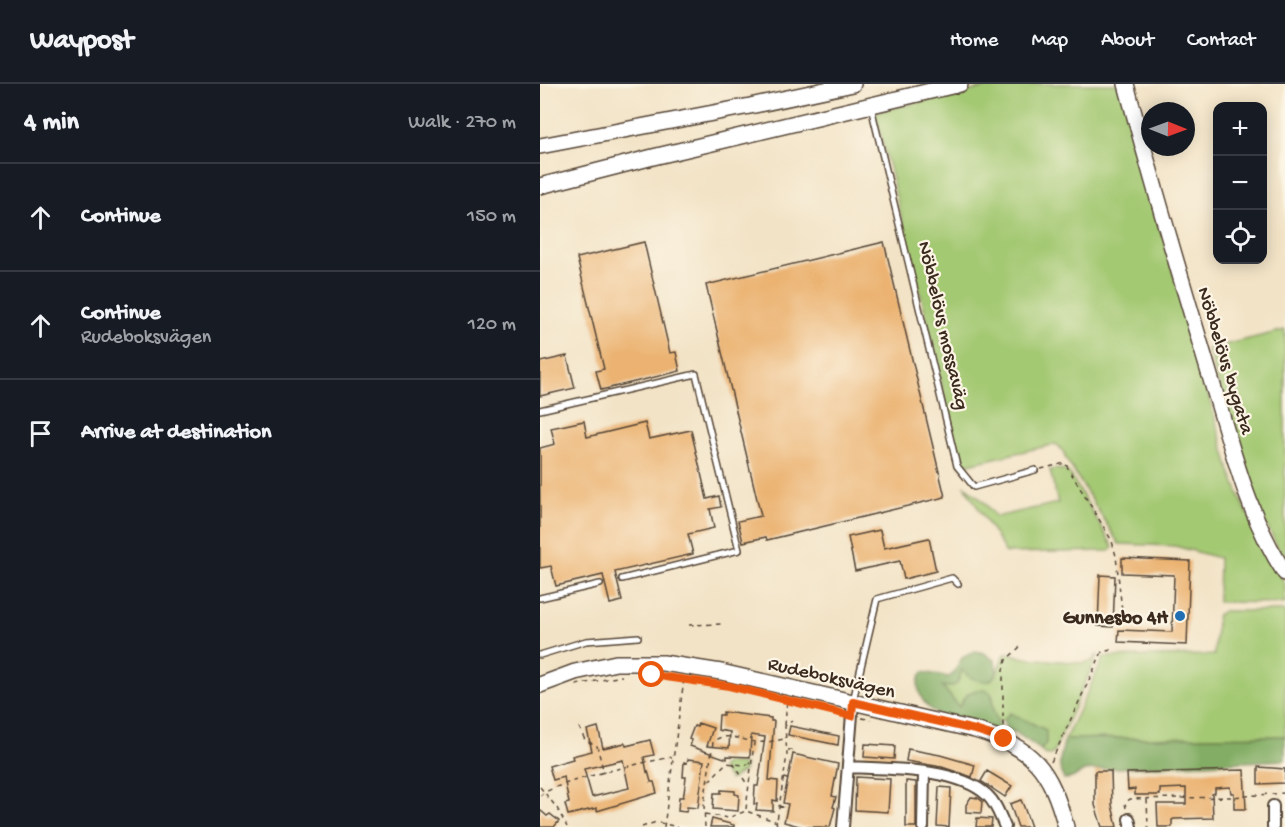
<!DOCTYPE html>
<html lang="en">
<head>
<meta charset="utf-8">
<style>
	:root { --surface:#171b24; --page:#20242c; --text:#f1f3f6; --muted:#9ea1a6; --line:#363941 }
	body { margin:0; font-family:"Gochi Hand",sans-serif; background:var(--page); color:var(--text) }
	.controls { position:absolute; right:18px; top:18px; display:grid; overflow:hidden; border-radius:12px; box-shadow:0 3px 15px #0003 }
	.controls button { width:54px; height:54px; display:grid; place-items:center; padding:0; border:0; border-bottom:2px solid var(--line); background:var(--surface); color:var(--text); font:30px sans-serif }
	.compass { position:absolute; left:601px; top:18px; width:54px; height:54px; border-radius:50%; background:var(--surface); box-shadow:0 3px 15px #0003; rotate:91deg }
	.stop { position:absolute; width:18px; height:18px; margin:-14px; border:4px solid #ea580c; border-radius:50%; background:#fff }
	.stop.end { background:#ea580c; border-color:#fff; box-shadow:0 2px 6px #0008 }
	.list { margin:0; padding:0; list-style:none }
	h2 { display:flex; justify-content:space-between; align-items:center; height:78px; margin:0; padding:0 24px; font-size:26px }
	h2 small { font-size:20px; font-weight:400; color:var(--muted) }
	.list li { display:grid; grid-template-columns:39px 1fr auto; gap:18px; align-items:center; box-sizing:border-box; height:108px; padding:0 24px; border-top:2px solid var(--line) }
	.list b { display:block; font-size:22px; white-space:nowrap }
	.list p { margin:0; font-size:20px; white-space:nowrap; color:var(--muted) }
	.list em { font-size:20px; font-style:normal; color:var(--muted) }
	.icon { flex:none; width:33px; height:33px; fill:none; stroke:currentColor; stroke-width:2; stroke-linecap:round; stroke-linejoin:round }
	.map { position:relative; flex:none; width:745px; height:743px; overflow:hidden }
	header { display:flex; align-items:center; gap:36px; box-sizing:border-box; height:84px; padding:0 30px; background:var(--surface); border-bottom:2px solid var(--line) }
	header strong { font-size:28px }
	nav { display:flex; gap:33px; margin-inline-start:auto; font-size:21px }
	main { display:flex }
	aside { flex:1; background:var(--surface) }
	.map>svg:first-child { display:block }
	.green { fill:#a4c973; stroke:#707a48; stroke-width:1.5 }
	.forest { fill:#83ad65; stroke:#5f6c42; stroke-width:1.5 }
	.building { fill:#ebb271; fill-rule:evenodd }
	.lines { fill:none; stroke-linecap:round; stroke-linejoin:round }
	.lane-casing { stroke:#564637; stroke-width:8 }
	.street-casing { stroke:#564637; stroke-width:14 }
	.secondary-casing { stroke:#564637; stroke-width:18 }
	.path { stroke:#564637; stroke-width:1.5; stroke-dasharray:4.5 4.5; stroke-linecap:butt }
	.lane { stroke:#fff; stroke-width:5 }
	.street { stroke:#fff; stroke-width:10 }
	.secondary { stroke:#fff; stroke-width:15 }
	.route { stroke:#ea580c; stroke-width:8 }
	.poi-dot { fill:#1f6fb2; stroke:#fcf5e5; stroke-width:2 }
	.labels { text-anchor:middle; stroke-width:4.5; stroke-linejoin:round; paint-order:stroke }
	.street-label { font-size:20px; fill:#3b2a1e; stroke:#fcf5e5 }
	.poi-label { font-size:20px; font-weight:bold; fill:#3b2a1e; stroke:#fcf5e5; text-anchor:end }
</style>
</head>
<body>
<header>
<strong>Waypost</strong>
<nav><a>Home</a><a>Map</a><a>About</a><a>Contact</a></nav>
</header>
<main>
<aside>
<h2>4 min<small>Walk · 270 m</small></h2>
<ul class="list">
<li><svg class="icon" aria-label="ahead" viewBox="0 0 24 24"><path d="M12 20V5M6 11l6-6 6 6"/></svg><div><b>Continue</b></div><em>150 m</em></li>
<li><svg class="icon" aria-label="ahead" viewBox="0 0 24 24"><path d="M12 20V5M6 11l6-6 6 6"/></svg><div><b>Continue</b><p>Rudeboksvägen</p></div><em>120 m</em></li>
<li><svg class="icon" aria-label="arrive" viewBox="0 0 24 24"><path d="M6 21V4h12l-3 4 3 4H6"/></svg><div><b>Arrive at destination</b></div></li>
</ul>
</aside>
<div class="map">
<svg width="745" height="743" viewBox="0 0 745 743">
	<rect width="100%" height="100%" fill="#fcf5e5"/>
	<filter id="ink" filterUnits="userSpaceOnUse"><feTurbulence type="fractalNoise" baseFrequency=".0167" numOctaves="2"/><feDisplacementMap in="SourceGraphic" scale="12" xChannelSelector="R" yChannelSelector="G"/><feConvolveMatrix kernelMatrix="1 2 1 2 8 2 1 2 1" color-interpolation-filters="sRGB"/></filter>
	<filter id="wash" filterUnits="userSpaceOnUse"><feTurbulence type="fractalNoise" baseFrequency=".008" numOctaves="4" result="noise"/><feDisplacementMap in="SourceGraphic" scale="24" xChannelSelector="R" yChannelSelector="G"/><feGaussianBlur stdDeviation="1.35" result="paint"/><feColorMatrix in="noise" values="0 0 0 0 0 0 0 0 0 0 0 0 0 0 0 0 0 1.4 0 .05"/><feComposite in="paint" operator="in"/></filter>
	<g filter="url(#wash)">
		<rect width="100%" height="100%" fill="#f2e3c6"/>
		<!-- green -->
		<path class="green" d="M462,0H579L690,387L704,423L745,500V519L678,518L679,474L635,462L579,460L525,373L524,368L516,360L420,382L385,227L335,28Z
			M745,246V474H743L713,414L668,265Z
			M515,385L525,386L530,390L573,463L569,467L466,469L424,401L443,417L456,433L518,419L510,386Z
			M683,527H745V652L525,655L564,573L674,571L677,531Z
			M468,569L485,574L543,579L552,577L558,570L513,670L509,671L504,670L501,666L506,659L505,646L470,629L463,637H457L453,626V612L419,624L402,601L410,603L422,586L450,597L457,589L463,572Z
			M186,679L205,681L204,687L190,696L181,684Z"/>
		<!-- forest -->
		<path class="forest" d="M435,567L444,569L455,577L457,589L450,597C439,598 430,596 422,586L417,600L410,603L402,602L419,623C425,609 436,601 451,609L453,626L460,644L458,646C433,640 390,639 380,610C377,601 377,596 383,588L409,593L413,590L422,574Z
			M470,629L506,646V659L501,666L475,648L467,646L463,637Z
			M745,652V676L576,684L544,687L532,694L524,695C516,682 521,670 525,655Z"/>
		<g id="blocks">
			<!-- building -->
			<path class="building" d="M104,158L130,269L136,268L140,287L61,306L56,287L64,285L37,174Z
				M344,158L405,413L227,456L226,453L203,458L198,437L221,432L166,201Z
				M27,272L35,304L0,312V278Z
				M44,337L47,353L105,339L109,355L151,346L167,415L179,412L181,423L170,425L174,444L148,450L153,470L75,488L82,517L70,520L63,491L16,502L11,482L0,484V364L15,360L11,344Z
				M340,446L344,464L389,454L396,487L364,495L360,477L315,487L308,453Z
				M582,474L650,477L647,561L578,558L579,546L632,548L634,491L582,489Z
				M560,491L575,492L573,543L558,542Z
				M183,628L231,634V637H234L229,696L238,697L237,717L233,716V727L216,726L217,720H214L215,702H218L225,653L211,651L210,673L187,672V675L150,662L152,656L149,655L154,642L157,643L158,639L173,644L167,662L189,664L190,648L178,646L179,631H183Z
				M250,642L299,652L298,661L248,651Z
				M58,643L63,664L85,659L86,662L110,656L114,671L104,673L107,688L108,687L111,698H114L117,709L57,727V724L28,731L25,720L29,719L24,693L13,696L9,682L33,675L32,672L52,667L47,646ZM83,676L89,704L52,713L44,685Z
				M325,660L355,662L354,675L324,673Z
				M368,665L400,671L435,681L432,693L402,683L366,677Z
				M253,670L298,680L292,712L296,713L293,723L295,724L290,743H263L244,738L248,720L243,719Z
				M148,675L164,677L158,724L147,723L146,728L138,727L139,713H143L144,709L146,693H143L144,678L147,679Z
				M718,683L745,685V699L718,700Z
				M704,686L706,725H694V709H691L690,703L675,704V709L672,710L673,734L634,735L632,736V743H618L617,720H646V704L620,705V711H595V705L588,706L587,689Z
				M447,687L472,702L465,713L441,697Z
				M555,687H571L572,721L577,743H562L555,721Z
				M316,693L350,695L348,728L315,726Z
				M366,697L376,698V743H366Z
				M399,703L411,704L409,743L397,742Z
				M181,706L195,707V710L199,711L198,727L173,725L174,709H181Z
				M431,713L438,714L442,717L441,729L426,728V721Z
				M481,716L484,723L491,743H478L470,720Z
				M0,726L7,732L10,730L19,737L14,743H0Z
				M437,734L452,735L451,743H436Z
				M172,735L194,741V743H170Z"/>
		</g>
	</g>
	<g filter="url(#ink)">
		<use href="#blocks" fill-opacity="0" stroke="#564637" stroke-width="1.5"/>
		<g class="lines">
			<defs>
				<path id="lane" d="M331,23L417,382L434,403L495,386
					M0,326L156,290L199,466L82,495
					M0,514L60,500
					M0,571L46,557L98,553
					M313,617L337,515L412,494L418,500"/>
				<path id="street" d="M308,683C346,685 417,683 447,711C456,719 460,732 465,743
					M733,722V743
					M589,735L591,743
					M303,743L313,618
					M383,743L384,688"/>
				<path id="secondary" d="M586,0C613,101 643,202 673,302C693,366 708,433 745,489
					M0,62L210,22L313,0
					M0,102L113,73L420,0
					M0,601L35,588L76,579H123L181,588L435,646C494,664 510,684 526,743"/>
			</defs>
			<!-- lane casing -->
			<use href="#lane" class="lane-casing"/>
			<!-- street casing -->
			<use href="#street" class="street-casing"/>
			<!-- secondary casing -->
			<use href="#secondary" class="secondary-casing"/>
			<!-- path -->
			<path class="path" d="M501,385L525,379L572,457L576,472L583,536
				M149,541L181,540
				M36,601L82,592
				M263,620L302,629
				M322,634L332,636
				M245,641L247,616
				M463,642V586L466,576L482,561
				M39,643L45,656L57,662L64,689
				M248,666H255
				M511,678L562,568L571,566
				M193,679L207,700
				M244,694L250,696
				M169,697L186,679L205,681L210,679
				M0,703L17,724L27,743
				M0,712C13,698 109,677 132,673
				M607,715L608,743
				M239,722L246,724
				M586,724L585,719L590,715L691,713L745,709
				M206,725L214,659
				M165,730L188,734L206,727L237,738
				M102,743L116,738L138,743
				M124,743L144,595
				M165,743L164,720L173,658C184,647 201,656 215,658C225,659 234,657 244,655
				M236,743L247,671L245,642L252,637"/>
			<!-- lane -->
			<use href="#lane" class="lane"/>
			<!-- street -->
			<use href="#street" class="street"/>
			<!-- secondary -->
			<use href="#secondary" class="secondary"/>
		</g>
	</g>
	<g class="lines" filter="url(#ink)">
		<!-- route -->
		<path class="route" d="M112,591L189,602L312,632L313,618L435,646L464,655"/>
	</g>
	<!-- markers -->
	<circle class="poi-dot" cx="640" cy="532" r="6"/>
	<g class="labels">
		<!-- street labels -->
		<g class="street-label">
			<text transform="translate(405 241) rotate(77)" y="7">Nöbbelövs mossaväg</text>
			<text transform="translate(687 276) rotate(73)" y="7">Nöbbelövs bygata</text>
			<text transform="translate(292 592) rotate(13)" y="7">Rudeboksvägen</text>
		</g>
		<!-- poi labels -->
		<g class="poi-label">
			<text x="628" y="539">Gunnesbo 4H</text>
		</g>
	</g>
</svg>
<div class="controls">
<button>+</button>
<button>−</button>
<button><svg class="icon" aria-label="locate" viewBox="0 0 24 24"><circle cx="12" cy="12" r="6"/><path d="M12 2v4M12 18v4M2 12h4M18 12h4"/></svg></button>
</div>
<svg class="compass" viewBox="-18 -18 36 36"><path d="M0-13l5 13h-10z" fill="#e53935"/><path d="M0 13l5-13h-10z" fill="#9ea1a6"/></svg>
<div class="stop" style="left:112px;top:591px"></div>
<div class="stop end" style="left:464px;top:655px"></div>
</div>
</main>
</body>
</html>
